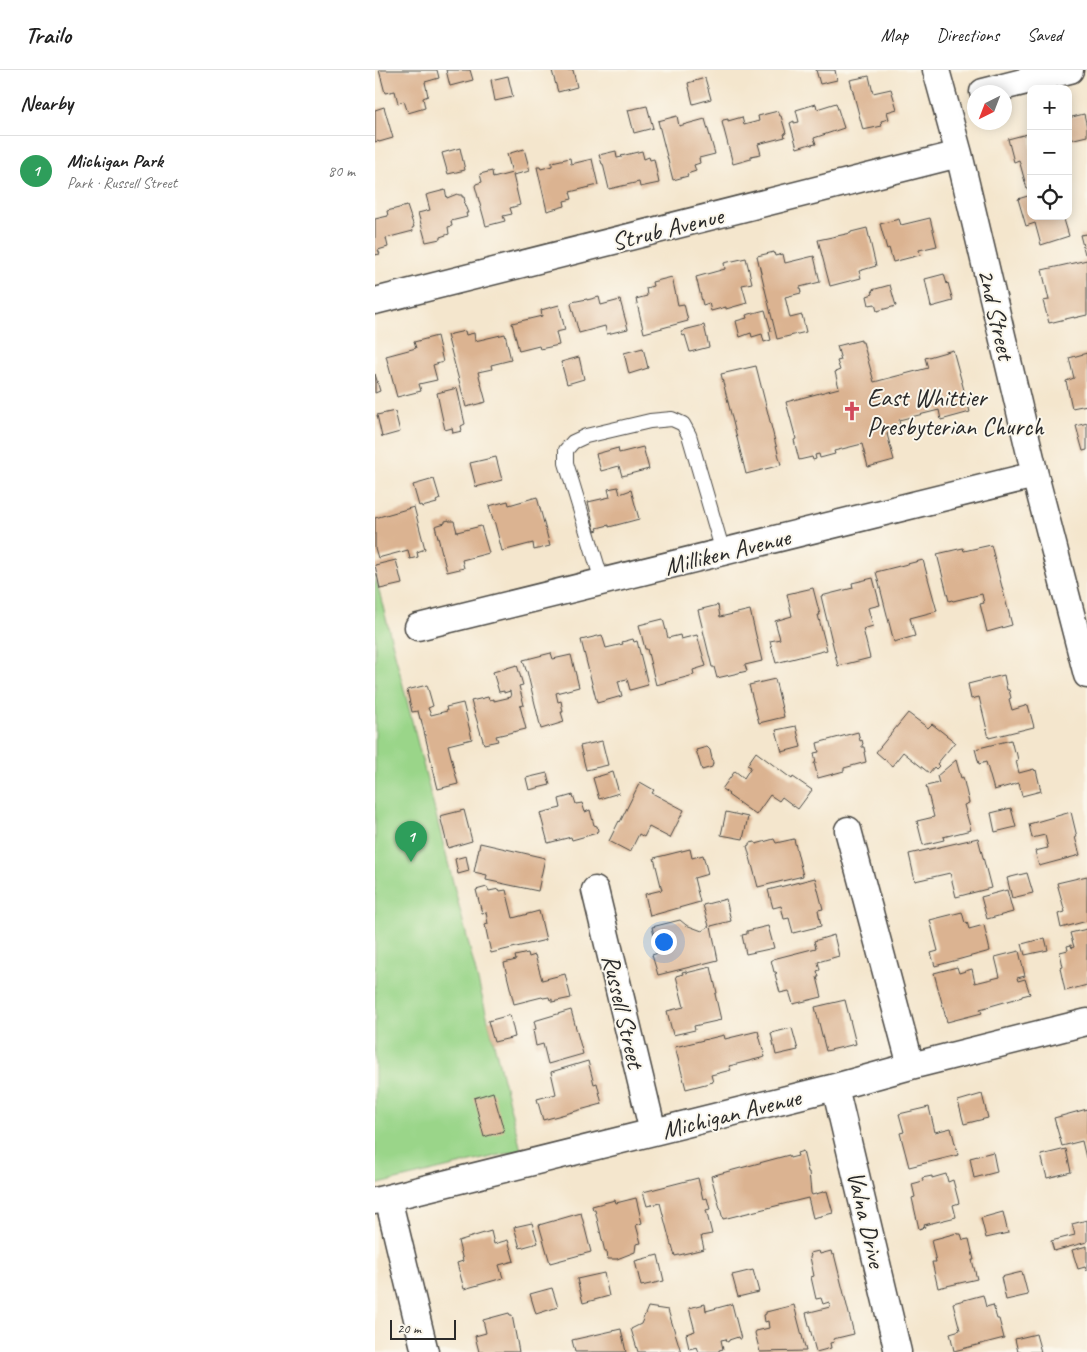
<!DOCTYPE html>
<html lang="en">
<head>
<meta charset="utf-8">
<style>
	:root { --surface:#fff; --page:#f6f6f6; --text:#222; --muted:#767676; --line:#e0e0e0; --accent:#d1495b }
	body { margin:0; font-family:Caveat,sans-serif; background:var(--page); color:var(--text) }
	.controls { position:absolute; right:15px; top:15px; display:grid; overflow:hidden; border-radius:10px; box-shadow:0 2px 12px #0003 }
	.controls button { width:45px; height:45px; display:grid; place-items:center; padding:0; border:0; border-bottom:1px solid var(--line); background:var(--surface); color:var(--text); font:25px sans-serif }
	.compass { position:absolute; left:592px; top:15px; width:45px; height:45px; border-radius:50%; background:var(--surface); box-shadow:0 2px 12px #0003; rotate:222deg }
	.scale { position:absolute; left:15px; bottom:12px; width:66px; box-sizing:border-box; padding-left:5px; border:2px solid #2b2b2b; border-top:0; font-size:14px; line-height:18px; white-space:nowrap; color:#2b2b2b; -webkit-text-stroke:4px #fbf7ec; paint-order:stroke }
	.you { position:absolute; left:288px; top:871px; width:18px; height:18px; margin:-12px; border:4px solid #fff; border-radius:50%; background:#1a73e8; box-shadow:0 0 0 8px #1a73e833 }
	.badge { display:grid; place-items:center; width:32px; height:32px; border-radius:50%; background:var(--accent); color:#fff; font-size:16px; font-weight:700 }
	.pin { position:absolute; translate:-50% -41px; filter:drop-shadow(0 1px 2px #0008) }
	.pin::after { content:''; position:absolute; top:26px; width:18px; height:15px; background:inherit; clip-path:polygon(0 0,100% 0,50% 100%) }
	.list { margin:0; padding:0; list-style:none }
	h2 { display:flex; justify-content:space-between; align-items:center; height:65px; margin:0; padding:0 20px; font-size:21px }
	h2 small { font-size:16px; font-weight:400; color:var(--muted) }
	.list li { display:grid; grid-template-columns:32px 1fr auto; gap:15px; align-items:center; box-sizing:border-box; height:70px; padding:0 20px; border-top:1px solid var(--line) }
	.list b { display:block; font-size:19px; white-space:nowrap }
	.list p { margin:0; font-size:16px; white-space:nowrap; color:var(--muted) }
	.list em { font-size:16px; font-style:normal; color:var(--muted) }
	.icon { flex:none; width:28px; height:28px; fill:none; stroke:currentColor; stroke-width:2; stroke-linecap:round; stroke-linejoin:round }
	.map { position:relative; flex:none; width:712px; height:1282px; overflow:hidden }
	header { display:flex; align-items:center; gap:30px; box-sizing:border-box; height:70px; padding:0 25px; background:var(--surface); border-bottom:1px solid var(--line) }
	header strong { font-size:24px }
	nav { display:flex; gap:28px; margin-inline-start:auto; font-size:18px }
	main { display:flex }
	aside { flex:1; background:var(--surface) }
	.map>svg:first-child { display:block }
	.green { fill:#9ad589; stroke:#62805a }
	.building { fill:#dbb391 }
	.lines { fill:none; stroke-linecap:round; stroke-linejoin:round }
	.lane-casing { stroke:#494743; stroke-width:16 }
	.street-casing { stroke:#494743; stroke-width:29 }
	.lane { stroke:#fff; stroke-width:14 }
	.street { stroke:#fff; stroke-width:26 }
	.labels { text-anchor:middle; stroke-width:4; stroke-linejoin:round; paint-order:stroke }
	.street-label { font-size:25px; fill:#2b2b2b; stroke:#fbf7ec }
	.poi-label { font-size:25px; fill:#2b2b2b; stroke:#fbf7ec; text-anchor:start }
</style>
</head>
<body>
<header>
<strong>Trailo</strong>
<nav><a>Map</a><a>Directions</a><a>Saved</a></nav>
</header>
<main>
<aside>
<h2>Nearby<small></small></h2>
<ul class="list">
<li><span class="badge" style="background:#2e9e5b">1</span><div><b>Michigan Park</b><p>Park · Russell Street</p></div><em>80 m</em></li>
</ul>
</aside>
<div class="map">
<svg width="712" height="1282" viewBox="0 0 712 1282">
	<rect width="100%" height="100%" fill="#fbf7ec"/>
	<filter id="ink" filterUnits="userSpaceOnUse"><feTurbulence type="fractalNoise" baseFrequency=".02" numOctaves="2"/><feDisplacementMap in="SourceGraphic" scale="10" xChannelSelector="R" yChannelSelector="G"/><feConvolveMatrix kernelMatrix="1 2 1 2 8 2 1 2 1" color-interpolation-filters="sRGB"/></filter>
	<filter id="wash" filterUnits="userSpaceOnUse"><feTurbulence type="fractalNoise" baseFrequency=".0096" numOctaves="4" result="noise"/><feDisplacementMap in="SourceGraphic" scale="20" xChannelSelector="R" yChannelSelector="G"/><feGaussianBlur stdDeviation="1.12" result="paint"/><feColorMatrix in="noise" values="0 0 0 0 0 0 0 0 0 0 0 0 0 0 0 0 0 1.4 0 .05"/><feComposite in="paint" operator="in"/></filter>
	<g filter="url(#wash)">
		<rect width="100%" height="100%" fill="#f4e6cd"/>
		<!-- green -->
		<path class="green" d="M0,505L146,1080L0,1115Z"/>
		<g id="blocks">
			<!-- building -->
			<path class="building" d="M4,0H62L64,8L50,12L53,26L48,28L50,38L33,43L29,31L23,33L20,21L10,23Z
				M71,0H95L98,10L75,16Z
				M179,0H198L202,17L183,22L177,1Z
				M441,0H460L462,10L445,14Z
				M133,6L138,27L120,31L116,10Z
				M494,6L498,23L516,19L522,39L512,42L514,49L506,51L507,56L488,60L475,10Z
				M330,8L336,29L318,34L313,13Z
				M461,33L469,58L439,68L441,74L436,75L435,74L422,78L415,53L419,51V53L424,52L421,40L441,34L442,39Z
				M272,36L278,58L259,63L253,40Z
				M9,37L18,68L4,72L3,71L0,72V40Z
				M403,41L405,46H406L411,63L409,64L410,67L383,74L386,84L376,86V89L358,94L347,52L348,50L353,49V51L367,47L369,55L384,51L383,46Z
				M709,44L712,57V66L695,70L693,63V48Z
				M302,46L304,56L330,49L340,84L324,88L325,93L319,95L321,101L312,104L313,106L298,110L283,51Z
				M656,63V118L652,119L644,90L639,92L633,69Z
				M85,78L90,100L73,104L67,83Z
				M149,79L155,101L138,105L145,135L135,138L137,144L128,146L130,151L111,156L100,116L101,114L107,112L105,104L117,101L118,108L137,103L132,84Z
				M241,81L242,88L247,87L246,86L267,81L269,89L274,87L275,90L279,89L284,113L265,117L264,112L234,119L228,94H227L224,85Z
				M195,88L196,94L217,89L223,115L195,122L197,129L189,131L190,136L172,141L162,97H165L166,99L177,96V92Z
				M70,120L72,128L82,124L84,125H87V127H89L90,132L89,133L93,143H91L92,147L76,151L77,156L73,157L74,164L65,167V169L51,172L43,143L55,140L51,125Z
				M656,125V146H688L694,166L666,175L660,153L651,156L643,129Z
				M32,136L39,157L37,158L38,161L11,168L13,177L3,180L5,184L0,185V149L13,146L12,141Z
				M555,148L562,176L544,180L545,185L518,192L514,178L512,179L505,154L524,149L526,155Z
				M492,158L501,196L484,201L486,208L455,216L443,170L476,163V162Z
				M712,164V184H710L705,165Z
				M399,182L400,186L408,184L410,193L439,186L445,212L425,217L426,223L410,227L415,248L427,245L431,262L402,269L382,186Z
				M371,188L377,213L367,215L372,233L351,239V237L336,241L334,233L328,235L321,207L350,199L349,193Z
				M712,190V245L699,248V247L674,253L668,231L674,230L667,200Z
				M569,204L572,214L573,213L578,231L556,237L550,209Z
				M297,207L303,235L309,234L313,251L269,263L261,229L272,226L271,218L278,216L277,212Z
				M515,215L521,236L502,241L500,234L494,235L492,226L498,224L497,220Z
				M224,227L226,235L245,230L253,259L232,264L230,256L204,263L196,234L197,232L212,229V230Z
				M184,235L190,260L181,262L184,275L165,279L164,276L144,281L137,253L167,246L166,240Z
				M390,240L396,261L394,262L396,270L389,272L387,264L377,267L376,263L365,267L361,251L372,248L371,245Z
				M329,255L334,277L315,282L310,265L308,266L306,262L309,261V260Z
				M90,261L91,265L99,263L100,271L130,264L136,290L116,295L117,299L103,302L111,332L91,337L72,265Z
				M62,266L68,292L58,295L62,310L44,314L46,321L22,327L11,286L41,278L39,272Z
				M486,270V272H488L499,312L553,298L550,288L578,280L595,342L566,350L564,340L524,350L526,360L512,364L519,390L493,397L487,374L459,381L460,384L445,388L444,384L440,385L441,389L438,390L437,387L424,390L419,370L421,369L411,332L464,318L460,302L465,300L462,291L466,290L462,276Z
				M268,278L273,298L254,304L249,283Z
				M712,283V335L697,338L691,311L699,308L694,288Z
				M204,287L209,309L192,314L186,292Z
				M381,296L406,395L371,404L346,304Z
				M0,304L5,321L0,323Z
				M82,318L90,354L86,356L87,361L78,363L77,358L70,360L62,323Z
				M20,341L25,362L7,367L2,345Z
				M712,353V380L708,381L701,356Z
				M268,377L274,399L247,406L244,396L226,401L221,384L243,378L244,383Z
				M121,387L127,410L101,417L95,393Z
				M59,409L65,429L61,431L62,433L47,437L46,435L44,436L38,415Z
				M243,417L245,424L256,420L264,449L234,457V455L222,458L223,460L220,461L213,432L235,427L233,419Z
				M162,427L175,476L159,480L158,473L127,481L119,450H118L114,436L133,431L134,435Z
				M39,437L50,479L42,482L43,487L35,489L33,480L3,488L0,478V448Z
				M74,450V451H79L82,462L106,456L114,483L87,490L89,498L72,502L60,456L70,453V451Z
				M616,475L637,555L612,562L605,534L609,533L607,524L578,531L577,530L574,531L562,484L588,478L589,481Z
				M21,490L27,514L5,519L0,495Z
				M548,490L562,541L535,548L540,566L519,572L501,502Z
				M498,508L505,535L493,538L498,556L488,559L495,588L463,596L446,526L478,518L477,513Z
				M438,518L445,545H443L452,580L401,593L395,571L405,569L400,551L417,546L412,524Z
				M343,535L345,547L375,540L387,591L370,595L372,601L342,608L339,597H337L323,540Z
				M288,549L293,568L305,565L306,569L322,565L331,596L318,600L319,605L281,615L272,579H270L264,555Z
				M227,565L231,578L248,574L247,572L258,569L259,572L262,571L273,615L255,620L252,609L243,611L247,626L222,633L206,570Z
				M176,583L178,589L196,585L204,617L181,623L183,632L186,631L188,642H186L189,652L166,659L152,601L151,600L148,590Z
				M142,595L148,615L144,616L149,635L145,636L151,659L121,666L123,671L109,674L96,631L113,627L114,630L119,629V631L136,627L135,621L129,623V621L124,622L118,602Z
				M629,605L632,620H634L636,628L634,629L637,640L653,635L659,657L614,668L604,627L596,629L593,614Z
				M400,609L409,647L384,653L374,615Z
				M52,615L58,636L53,638L56,645L72,641L71,637L88,633L97,669L73,675L83,714L63,719L46,649H45L43,641L37,642L32,620Z
				M533,643L553,658L557,654L580,672L562,694L564,696L561,699L559,697L554,703L528,682L517,696L501,682Z
				M421,656L426,677L407,682L401,660Z
				M483,662L485,671L487,670L488,674L487,675V677H489L490,682H489L491,692L469,698V701L443,708L439,693H441L439,683L444,682L442,673Z
				M636,670L639,682L641,681L643,690L641,691L644,703L659,699L660,701L661,700L666,721L647,726L644,713L619,720L611,692L604,694L600,679Z
				M227,671L233,695L211,700L205,676Z
				M332,677L335,680L338,693L337,697L327,700L321,680Z
				M381,682L417,709L418,707L437,720L423,739L407,727L404,731L395,725L381,745L353,725L354,724L347,719L360,701L369,708L376,697L372,695Z
				M581,690L586,708L588,707L594,733L589,735L596,760L568,767L569,770L548,775L542,751L559,747L551,716L564,713L562,706Z
				M238,702L244,723L224,729L218,708Z
				M172,703L175,715L154,720L151,708Z
				M265,712L279,720L277,723L309,740L295,768L274,757L269,767L264,764L255,782L234,771L244,751L245,752Z
				M198,725L201,734L207,733L210,742L215,740L219,755L222,756L223,761L221,762L222,763L197,770L196,767L173,773L165,743L186,738L184,729Z
				M636,738L641,757L620,762L616,743Z
				M89,740L97,771L73,778L65,746Z
				M351,742L373,747L368,769L346,765Z
				M696,742L702,767H700L705,785L664,796L660,781L673,778L670,765L657,768L654,754Z
				M603,768L616,818L581,827L575,803L540,811L534,784Z
				M399,769L401,773L419,769L428,806L383,817L372,776L374,775V773L380,772L381,774Z
				M105,773L170,788L163,821L111,810L112,805L99,802Z
				M315,779L317,788L328,785L333,804L319,808L325,832L275,846L270,824L287,820L279,788Z
				M91,786L94,801L83,804L80,789Z
				M652,803L658,823L637,828L632,808Z
				M712,806V851L686,858L683,844L690,842L682,813Z
				M440,808L448,839L443,840L446,856L418,863L414,848L409,849L406,836L398,838L393,820Z
				M112,817L114,821L124,819L125,821L131,820L138,848L164,841L171,870L116,883L110,855L113,854L111,842L107,843L101,820Z
				M632,820L638,842L612,849L606,827Z
				M351,829L356,851L336,856L343,890L283,905L277,885L283,883L277,857L305,850L311,855L327,861L334,856L328,835Z
				M587,842L590,853L592,852L594,859L609,855L615,881L560,896L556,883L563,881L555,850Z
				M393,856L399,878L371,884L367,865L372,864V861Z
				M712,859V915L690,921L685,898L688,897L685,882L693,880L692,876L696,875L697,878L699,877L695,863Z
				M459,865L464,886L443,892L445,900L442,901L444,907H442L447,927L418,934L414,921L405,923L400,904L402,903L401,902H399L396,890H398V889L441,878L439,871Z
				M670,868L673,880L650,885L647,874Z
				M644,881L650,906L642,908L643,911L650,909L655,924L647,926V927L605,939L607,943L572,952L559,903L582,897L584,903L597,899L600,913L625,907L620,887Z
				M153,883L154,887L160,885L167,910L190,904L196,928L177,932V929L175,930L174,927L168,928L167,927L139,934L129,893L141,890L140,886Z
				M336,897L342,923L340,924L346,950L319,956L320,960L298,965L292,941L309,937L301,906L308,904L307,902L311,901V903Z
				M470,930L481,974L451,981L440,937Z
				M196,940L208,984L173,994L168,974L161,976L158,960L161,959L159,951Z
				M135,945L140,967L119,972L113,951Z
				M417,958L423,980L401,985L396,963Z
				M383,961L390,987L354,996L356,1000L336,1005L338,1012L311,1019L300,977L349,965L350,969Z
				M213,991L219,1014L222,1013L227,1034L168,1050L162,1029L181,1024L176,1002Z
				M118,1022L129,1061L109,1067L99,1028Z
				M607,1024L613,1048L589,1054L583,1031Z
				M554,1037L560,1062L576,1058L583,1085L534,1097L525,1063L529,1062L524,1044Z
				M712,1039V1088H711L707,1071L687,1076L679,1048Z
				M691,1079L696,1102L672,1108L666,1085Z
				M428,1081L433,1102H434L436,1123L437,1125L452,1121L458,1143L438,1148L433,1128L348,1149L336,1106L414,1085L415,1088L423,1086L422,1083Z
				M618,1082L622,1102L599,1108L595,1088Z
				M571,1104L573,1112L578,1110L584,1133L578,1135L581,1147L549,1155L550,1157L544,1159L537,1128L540,1127L537,1114L548,1111L547,1108L557,1106V1108Z
				M323,1108L328,1129L332,1128L335,1139L331,1140L337,1164L326,1166L329,1179L300,1186L297,1175H296L285,1133L272,1136L268,1122Z
				M261,1128L267,1153L261,1155L266,1173L261,1174L260,1182L242,1189H233L232,1182H230L220,1140H218L217,1136L240,1130L241,1133Z
				M628,1142L633,1163L611,1168L606,1148Z
				M206,1143L216,1182L175,1193L164,1155Z
				M712,1150V1172L679,1181L676,1171L700,1165L697,1154Z
				M157,1153L163,1173L145,1178L139,1157Z
				M116,1161L119,1174L133,1170L139,1191L124,1195L128,1208L89,1219L82,1193L88,1191L83,1171Z
				M582,1163V1164H586L588,1170L594,1169L599,1190H597L602,1209L563,1218L557,1192H561L556,1170Z
				M712,1176V1201L710,1197L703,1199L697,1180Z
				M444,1181L445,1184L456,1181L457,1185L459,1184L479,1264L458,1269L459,1272L455,1273L456,1278L441,1282L431,1243L455,1237L454,1232L448,1234L446,1228L441,1229L436,1207L439,1206L435,1187L436,1186L435,1183Z
				M283,1185L289,1211L266,1216L260,1191Z
				M378,1200L384,1222L363,1227L357,1205Z
				M647,1202L653,1225L631,1230L626,1207Z
				M229,1203L234,1226L208,1233L202,1209Z
				M177,1218L183,1237L161,1244L155,1224Z
				M608,1225L611,1237L618,1235L622,1249H624L629,1268L579,1281L575,1263L585,1260L578,1233Z
				M330,1234L331,1241L357,1234L366,1269H364L363,1267L354,1270V1271L352,1272L351,1269L346,1270L348,1279L344,1280V1282H324L322,1277L314,1279L311,1264L320,1261L314,1238Z
				M419,1235L431,1281L385,1282L380,1263L381,1261L394,1258L393,1251L390,1252L389,1245L391,1244V1242Z
				M273,1237L293,1240L306,1282H263L256,1259L266,1254Z
				M134,1243L135,1245H137L144,1282H104L100,1266L111,1263L108,1250Z
				M246,1259L251,1282H200L197,1270Z
				M661,1264L666,1282H643L640,1269Z"/>
		</g>
	</g>
	<g filter="url(#ink)">
		<use href="#blocks" fill-opacity="0" stroke="#494743" stroke-width="1"/>
		<g class="lines">
			<defs>
				<path id="lane" d="M227,511L191,393V380L198,372L211,366L275,351L297,349L308,354L314,365L348,482"/>
				<path id="street" d="M561,0L584,84L660,405L712,605
					M608,22L695,0
					M0,231L584,84
					M43,557L660,405
					M473,760L536,996
					M220,820L278,1062
					M460,1017L523,1282
					M13,1128L50,1282
					M0,1131L460,1017L536,996L712,952"/>
			</defs>
			<!-- lane casing -->
			<use href="#lane" class="lane-casing"/>
			<!-- street casing -->
			<use href="#street" class="street-casing"/>
			<!-- lane -->
			<use href="#lane" class="lane"/>
			<!-- street -->
			<use href="#street" class="street"/>
		</g>
	</g>
	<!-- icons -->
	<defs>
		<symbol id="church-bare" viewBox="-9 -9 18 18"><path d="M-1.2-6h2.4v3.5h3.3v2.4h-3.3V6h-2.4V-.1h-3.3v-2.4h3.3Z" fill="#d1495b" stroke="#fbf7ec" stroke-width="2.5" paint-order="stroke"/></symbol>
	</defs>
	<g fill-rule="evenodd">
		<use href="#church-bare" x="463" y="327" width="28" height="28"/>
	</g>
	<g class="labels">
		<!-- street labels -->
		<g class="street-label">
			<text transform="translate(292 158) rotate(-14)" y="9">Strub Avenue</text>
			<text transform="translate(622 244) rotate(77)" y="9">2nd Street</text>
			<text transform="translate(352 481) rotate(-14)" y="9">Milliken Avenue</text>
			<text transform="translate(249 941) rotate(77)" y="9">Russell Street</text>
			<text transform="translate(356 1043) rotate(-14)" y="9">Michigan Avenue</text>
			<text transform="translate(492 1149) rotate(77)" y="9">Valna Drive</text>
		</g>
		<!-- poi labels -->
		<g class="poi-label">
			<text x="492" y="336">East Whittier<tspan x="492" dy="29">Presbyterian Church</tspan></text>
		</g>
	</g>
</svg>
<div class="controls">
<button>+</button>
<button>−</button>
<button><svg class="icon" aria-label="locate" viewBox="0 0 24 24"><circle cx="12" cy="12" r="6"/><path d="M12 2v4M12 18v4M2 12h4M18 12h4"/></svg></button>
</div>
<svg class="compass" viewBox="-18 -18 36 36"><path d="M0-13l5 13h-10z" fill="#e53935"/><path d="M0 13l5-13h-10z" fill="#767676"/></svg>
<div class="scale">20 m</div>
<div class="you"></div>
<div class="pin badge" style="left:36px;top:792px;background:#2e9e5b">1</div>
</div>
</main>
</body>
</html>
